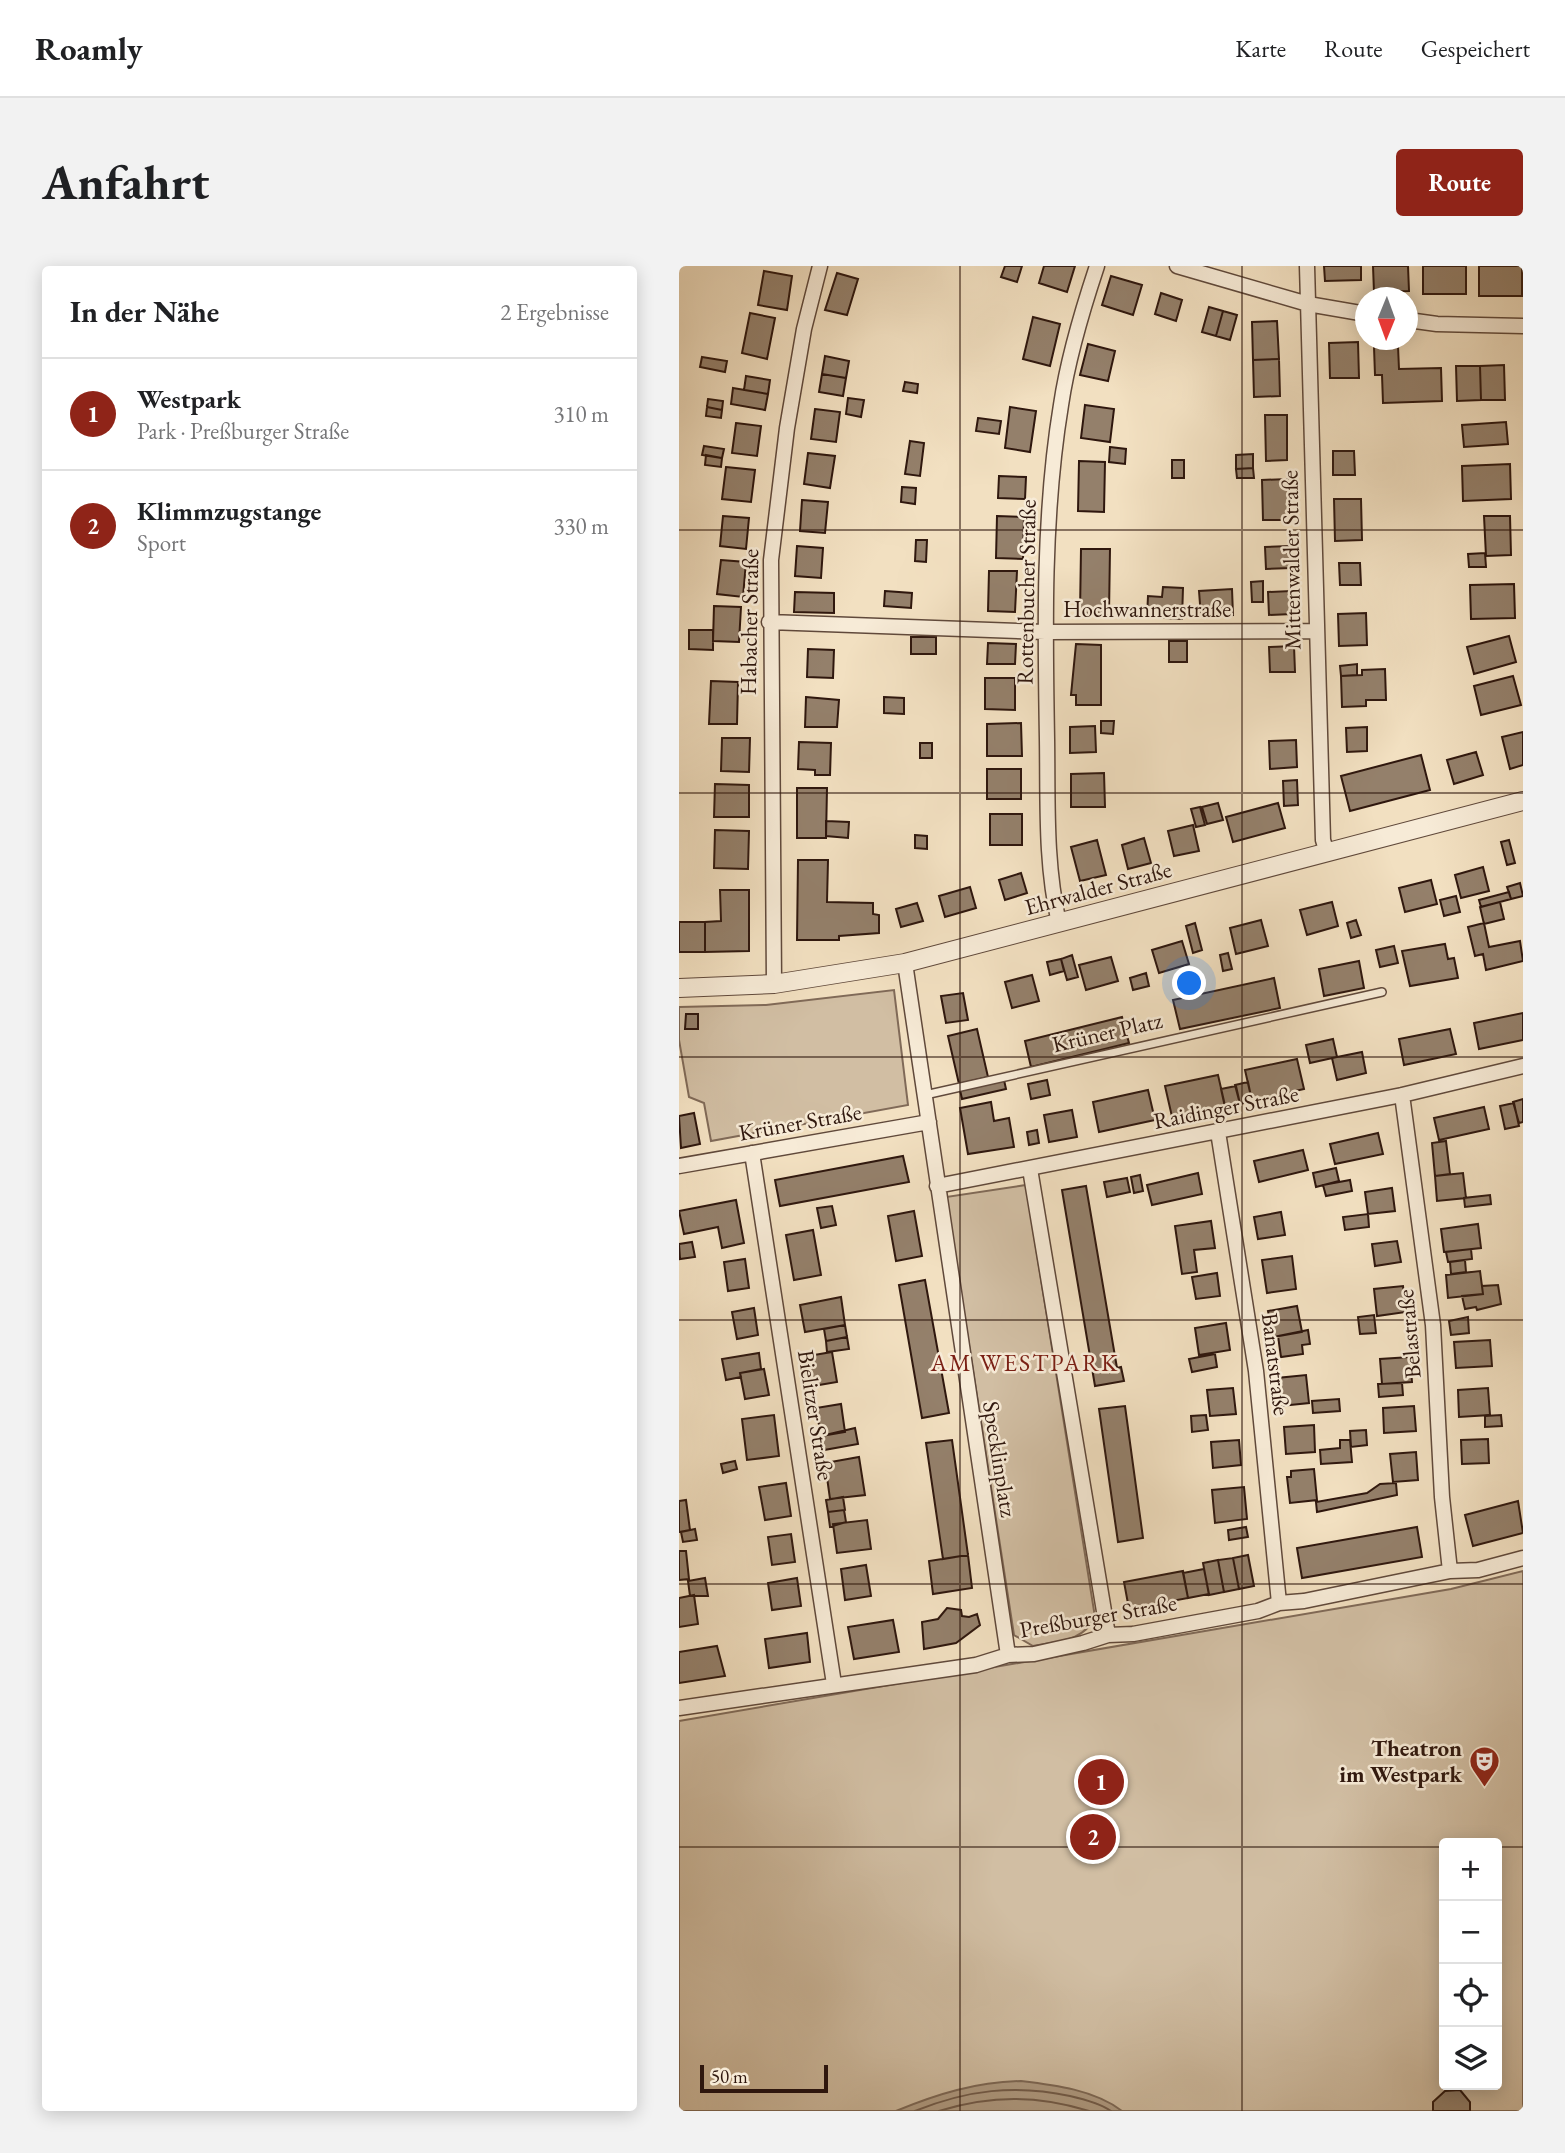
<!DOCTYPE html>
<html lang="de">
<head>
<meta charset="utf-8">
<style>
	:root { --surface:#fff; --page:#f2f2f2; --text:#202124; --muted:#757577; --line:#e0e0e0; --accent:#8f2418 }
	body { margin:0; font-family:"EB Garamond",serif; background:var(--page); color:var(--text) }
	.controls { position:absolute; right:21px; bottom:21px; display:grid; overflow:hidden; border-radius:7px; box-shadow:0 4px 18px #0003 }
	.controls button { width:63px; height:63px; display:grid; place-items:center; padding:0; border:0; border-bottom:2px solid var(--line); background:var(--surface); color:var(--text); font:35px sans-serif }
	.compass { position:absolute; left:676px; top:21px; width:63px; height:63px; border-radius:50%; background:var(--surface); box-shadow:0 4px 18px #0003; rotate:181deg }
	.scale { position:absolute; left:21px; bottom:18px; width:128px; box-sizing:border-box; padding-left:7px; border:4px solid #2f170e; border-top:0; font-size:19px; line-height:24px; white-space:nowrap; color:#2f170e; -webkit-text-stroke:5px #f7ebd7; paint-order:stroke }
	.you { position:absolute; left:511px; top:718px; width:24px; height:24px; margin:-18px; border:5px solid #fff; border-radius:50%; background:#1a73e8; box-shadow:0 0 0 10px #1a73e833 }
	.badge { display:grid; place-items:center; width:46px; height:46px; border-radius:50%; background:var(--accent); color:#fff; font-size:23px; font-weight:700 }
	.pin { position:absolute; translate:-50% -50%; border:4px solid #fff; box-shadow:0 2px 7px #0006 }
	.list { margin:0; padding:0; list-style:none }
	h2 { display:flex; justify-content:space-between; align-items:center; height:91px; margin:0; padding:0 28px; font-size:30px }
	h2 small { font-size:23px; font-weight:400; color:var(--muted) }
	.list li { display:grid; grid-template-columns:46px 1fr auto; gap:21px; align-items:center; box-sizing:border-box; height:112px; padding:0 28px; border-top:2px solid var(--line) }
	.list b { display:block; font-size:26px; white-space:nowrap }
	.list p { margin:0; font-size:23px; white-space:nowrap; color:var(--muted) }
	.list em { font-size:23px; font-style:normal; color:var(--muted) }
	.icon { flex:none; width:38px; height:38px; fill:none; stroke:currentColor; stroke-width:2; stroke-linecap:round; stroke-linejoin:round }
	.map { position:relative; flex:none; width:844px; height:1845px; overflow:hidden; border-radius:7px }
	header { display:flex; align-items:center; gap:42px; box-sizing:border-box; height:98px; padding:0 35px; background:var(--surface); border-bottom:2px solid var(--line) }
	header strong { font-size:33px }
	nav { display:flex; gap:38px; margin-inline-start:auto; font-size:24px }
	.intro { display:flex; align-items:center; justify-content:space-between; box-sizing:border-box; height:168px; padding:0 42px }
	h1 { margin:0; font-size:49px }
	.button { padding:18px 32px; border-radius:7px; background:var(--accent); color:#fff; font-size:24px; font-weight:700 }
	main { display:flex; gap:42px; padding:0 42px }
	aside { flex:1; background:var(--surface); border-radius:7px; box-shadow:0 4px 18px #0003 }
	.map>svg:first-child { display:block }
	.green { fill:#d1bea3; stroke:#806a58; stroke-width:2; fill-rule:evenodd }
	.water { fill:#b09c84; stroke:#7c6755; stroke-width:2 }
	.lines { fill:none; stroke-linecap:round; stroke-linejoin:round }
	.shore { stroke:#705a49; stroke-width:2 }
	.building { fill:#94806b; stroke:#2f170e; stroke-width:2 }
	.service-casing { stroke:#60493b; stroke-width:10 }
	.minor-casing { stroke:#60493b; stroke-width:17 }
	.tertiary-casing { stroke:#60493b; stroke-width:20 }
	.service { stroke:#f7ebd7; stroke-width:7 }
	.minor { stroke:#f7ebd7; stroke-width:14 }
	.tertiary { stroke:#f7ebd7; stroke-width:18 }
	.grid { fill:none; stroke:#2f170e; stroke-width:2; stroke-opacity:0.55 }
	.labels { text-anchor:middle; stroke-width:5; stroke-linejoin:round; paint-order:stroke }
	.street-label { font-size:23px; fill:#2f170e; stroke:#f7ebd7 }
	.poi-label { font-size:23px; font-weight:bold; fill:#2f170e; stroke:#f7ebd7; text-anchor:end }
	.neighbourhood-label { font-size:24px; letter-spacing:2px; fill:#7a1f14; stroke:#f7ebd7 }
</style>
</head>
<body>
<header>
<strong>Roamly</strong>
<nav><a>Karte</a><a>Route</a><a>Gespeichert</a></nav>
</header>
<div class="intro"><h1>Anfahrt</h1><a class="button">Route</a></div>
<main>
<aside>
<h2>In der Nähe<small>2 Ergebnisse</small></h2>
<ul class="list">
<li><span class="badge">1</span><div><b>Westpark</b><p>Park · Preßburger Straße</p></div><em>310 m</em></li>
<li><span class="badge">2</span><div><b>Klimmzugstange</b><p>Sport</p></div><em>330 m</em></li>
</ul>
</aside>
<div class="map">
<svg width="844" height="1845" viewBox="0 0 844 1845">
	<rect width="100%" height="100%" fill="#f2e0c1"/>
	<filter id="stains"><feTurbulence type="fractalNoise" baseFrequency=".00286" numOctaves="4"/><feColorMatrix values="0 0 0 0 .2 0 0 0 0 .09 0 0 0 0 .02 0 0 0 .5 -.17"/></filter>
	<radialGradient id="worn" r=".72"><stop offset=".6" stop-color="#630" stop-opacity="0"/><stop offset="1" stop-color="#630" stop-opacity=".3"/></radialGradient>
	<!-- green -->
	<path class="green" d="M215,724L229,839L32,875L25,837L10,831L0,774V741L87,739Z
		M347,919L416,1351C404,1376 379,1375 354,1380L335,1369L267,931Z
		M844,1305V1845H0V1455L772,1323ZM765,1577H818V1819H765Z"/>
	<!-- water -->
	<path class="water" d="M342,1815C376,1819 416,1824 443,1845H217C258,1828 297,1816 342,1815Z"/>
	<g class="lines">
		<!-- shore -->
		<path class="shore" d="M236,1845C288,1824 336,1818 391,1830C404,1833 421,1837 432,1845
			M260,1845C312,1829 358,1829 410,1845"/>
	</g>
	<!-- building -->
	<path class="building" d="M326,0H343L338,16L322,11Z
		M365,0H396L388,26L360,17Z
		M645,0H682V14L646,15Z
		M694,0H729L730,25L695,26Z
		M744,0H787V28H744Z
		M800,0H843V30H800Z
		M85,5L113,10L108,44L79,39Z
		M158,7L179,13L168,49L146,44Z
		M432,10L463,19L454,49L423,39Z
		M482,27L503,34L497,55L476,48Z
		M530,41L544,45L537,70L523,66Z
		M544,45L558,49L551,74L537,70Z
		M71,47L96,52L88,93L63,87Z
		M354,51L381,58L371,100L344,93Z
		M598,55L600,93L574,94L573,56Z
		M679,76L680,112H651L650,77Z
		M409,78L436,85L429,115L401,109Z
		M719,80L720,103L762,102L763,135L704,137L703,109H696L695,81Z
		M146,90L170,95L167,112L143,108Z
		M23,91L48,95L46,106L21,101Z
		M600,93L601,130L575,131L574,94Z
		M825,99L826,134H802L801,100Z
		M777,100H801L802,134L778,135Z
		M143,108L167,112L164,130L140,126Z
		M67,110L91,114L89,128L65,124Z
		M226,116L239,118L238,127L224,125Z
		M54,122L89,128L86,144L52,138Z
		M169,132L185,134L182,151L167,148Z
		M29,133L44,135L43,144L28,141Z
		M406,139L435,143L431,176L402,172Z
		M28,141L43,144L42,152L27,150Z
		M331,141L357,145L351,186L326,182Z
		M136,143L161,146L157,176L132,173Z
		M586,149H608V194L587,195Z
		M299,152L322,155L320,168L297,165Z
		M827,156L829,178L785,181L783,159Z
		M57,157L82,160L78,190L53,187Z
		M231,175L245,177L241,210L226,208Z
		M25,180L45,183L43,192L23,189Z
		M431,181L447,183L446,198L430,196Z
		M654,185H675L676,209H654Z
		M129,187L156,190L151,222L125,218Z
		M574,188V202L557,203V189Z
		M27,189L43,192L42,201L26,199Z
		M493,194H505V212H493Z
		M400,195L426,196L425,246L399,245Z
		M831,198L832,233L784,235L783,200Z
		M47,201L76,204L72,236L43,233Z
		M574,202L575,212H558L557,203Z
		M320,210L347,211L346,233L319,232Z
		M609,213L611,254H584L583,214Z
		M223,221L237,222L236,238L222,236Z
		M655,233H682L683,274L656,275Z
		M123,234L149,236L146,267L121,265Z
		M44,250L70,252L67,283L41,280Z
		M318,250L345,251L344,293L317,292Z
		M805,250H831L832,289L807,290Z
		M237,274H248L247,296L236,295Z
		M118,280L144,282L142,312L116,310Z
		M611,280L612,302L587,303L586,281Z
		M402,283H431L430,348L401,347Z
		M806,287L807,301H790L789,288Z
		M42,294L67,296L64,331L38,328Z
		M660,297H681L682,319H661Z
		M310,305H338L336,346L309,345Z
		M584,315V336H573L572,316Z
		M835,318L836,352L792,353L791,319Z
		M484,321L504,322L503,353L468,351L469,330L483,331Z
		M553,323L554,349L522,351L520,325Z
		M206,325L233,327L232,342L205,340Z
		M612,325L613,348L590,349L589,326Z
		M116,326L155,327V347L115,346Z
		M35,340L62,341L60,376L34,375Z
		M687,347L688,379L660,380L659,348Z
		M10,364H34V384L10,383Z
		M830,370L837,396L795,408L788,381Z
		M232,371H257V388H232Z
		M490,375H508V396H490Z
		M309,377L337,378L336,398H308Z
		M397,378L422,379V439H397V429H392Z
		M615,380L616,406H591L590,381Z
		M129,383L155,384L154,412L128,411Z
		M678,398V409L662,410L661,400Z
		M706,403L707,434H687V440L663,441L662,410L683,409V404Z
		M834,410L842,439L802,449L795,420Z
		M306,412H336V444L306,443Z
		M32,415L59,416L58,458H30Z
		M127,431L160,434L158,461H126Z
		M205,431L225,432V448L205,447Z
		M422,455H435L434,468L422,467Z
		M342,457L343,490H308V458Z
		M416,460L417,486L391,487V461Z
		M688,461V485L668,486L667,462Z
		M844,466V499L831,503L823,471Z
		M43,472H71L70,506L42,505Z
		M617,474L618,501L591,503L590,475Z
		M120,476L152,477L151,509H136V504L119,503Z
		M241,477H253V492H241Z
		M797,486L804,509L775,518L768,494Z
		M742,489L751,524L671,545L662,510Z
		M308,503H342V533H308Z
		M425,507L426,541H392V508Z
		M618,514L619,539L605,540L604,515Z
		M36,518L70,519V551H35Z
		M118,522H148L147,572H118Z
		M539,537L544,554L528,558L523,541Z
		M599,537L606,562L554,576L547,551Z
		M521,541L526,559L517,561L512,543Z
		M311,548H343V579H311Z
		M147,555L170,556L169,572L147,570Z
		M514,559L520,585L495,590L489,565Z
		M36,564L70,565L69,603L35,602Z
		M236,569L248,570V583L236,582Z
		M465,572L472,597L449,603L443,579Z
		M418,574L427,609L401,615L392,581Z
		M830,574L836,597L828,599L822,576Z
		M119,594H149L148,636L194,637V648L200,649V667L160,670V674H118Z
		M804,601L810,625L782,632L776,609Z
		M342,607L348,627L326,634L320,614Z
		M752,614L758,638L726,646L720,622Z
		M841,617L844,630L832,633L828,621Z
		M291,621L297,642L266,651L260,630Z
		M41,624H70V685L26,686V656L42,655Z
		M830,626L832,633L802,641L800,634Z
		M777,630L781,646L765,650L761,634Z
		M653,636L659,660L628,669L621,644Z
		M821,636L825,653L805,658L801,641Z
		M238,637L244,655L222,661L217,643Z
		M582,654L589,680L557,688L551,662Z
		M677,654L682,669L672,672L668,657Z
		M0,656H26V686H0Z
		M516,657L523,684L514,687L507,660Z
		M805,657L810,681L841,675L844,695L807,704L804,688L796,690L789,661Z
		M503,675L510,698L480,707L473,684Z
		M766,678L769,693L775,692L779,712L731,720L723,685Z
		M715,680L719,697L701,701L697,684Z
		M549,687L553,703L544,705L541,689Z
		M393,689L399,711L388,714L382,693Z
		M432,691L439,715L407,724L400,699Z
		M382,693L385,705L371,709L368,696Z
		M680,695L685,722L645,730L640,703Z
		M467,707L470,720L454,724L451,712Z
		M353,709L360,735L333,742L326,716Z
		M595,712L601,742L501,763L494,734Z
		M284,727L289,754L267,757L262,730Z
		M844,747V774L800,783L795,757Z
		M7,748H19V763H6Z
		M443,751L450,777L352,801L346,775Z
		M298,763L309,811L280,818L269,770Z
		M771,763L777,788L725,799L720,773Z
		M654,773L658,791L631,797L627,779Z
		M683,786L687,807L658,814L653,792Z
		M618,793L625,823L573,835L566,804Z
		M539,809L547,844L494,855L486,820Z
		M325,814L327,823L283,833L281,824Z
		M368,814L371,829L352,833L349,818Z
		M569,816L573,835L561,838L556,819Z
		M557,820L561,838L546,841L542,823Z
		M469,824L476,854L420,866L414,836Z
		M844,833V856L840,857L834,836Z
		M312,836L315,855L330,852L335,881L289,888L281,842Z
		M835,837L840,860L826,863L821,840Z
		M805,841L810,863L760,874L755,852Z
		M393,844L398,871L370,876L365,849Z
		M15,847L21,878L2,882L0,850Z
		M358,864L360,877L350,879L348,866Z
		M699,867L704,888L656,898L651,878Z
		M767,875L771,908L756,910L753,877Z
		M624,884L629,904L580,916L575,895Z
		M224,890L230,916L101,940L96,914Z
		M657,902L660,915L637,921L634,907Z
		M519,907L523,928L473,939L468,919Z
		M784,907L787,932L758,935L756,910Z
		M461,909L464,925L455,927L452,911Z
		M448,912L451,926L428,931L425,916Z
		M671,914L673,925L647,930L644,919Z
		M407,920L438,1102L442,1101L445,1115L416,1120L383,924Z
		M713,922L716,945L689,948L686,926Z
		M811,929L812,938L786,941L785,932Z
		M57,934L65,977L43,982L39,961L5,968L0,945Z
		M153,940L157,959L142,962L138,942Z
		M235,945L243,990L217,995L209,950Z
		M602,946L606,969L579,973L575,951Z
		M689,948L690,961L666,964L664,951Z
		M532,955L536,982L515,984L518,1006L503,1008L496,960Z
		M799,958L802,982L765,986L762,963Z
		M134,964L142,1009L115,1014L107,969Z
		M718,975L722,996L696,1000L693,978Z
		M13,976L16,991L1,993L0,978Z
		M792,983L793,993L769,996L767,986Z
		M613,990L617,1023L588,1027L583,994Z
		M66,993L70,1022L49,1025L45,996Z
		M786,994L787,1006L772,1008L771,996Z
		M801,1005L804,1028L769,1032L767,1009Z
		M538,1007L541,1030L517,1033L513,1011Z
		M246,1014L270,1147L243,1152L220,1019Z
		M819,1019L822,1038L798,1044L797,1041L786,1043L783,1030L804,1028L803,1020Z
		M724,1020L727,1046L698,1050L695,1023Z
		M162,1031L166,1059L126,1066L121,1039Z
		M618,1040L623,1066L594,1071L589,1045Z
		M75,1042L79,1069L58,1073L53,1046Z
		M695,1049L697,1067L681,1068L679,1051Z
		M789,1051L790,1067L772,1069L770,1055Z
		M547,1057L551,1084L520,1089L516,1062Z
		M166,1059L168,1071L147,1075L145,1063Z
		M629,1064L631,1078L623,1079L624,1088L602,1091L599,1070Z
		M168,1071L170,1083L148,1086L147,1075Z
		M811,1074L813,1100L777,1102L775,1076Z
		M153,1086L158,1116L134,1120L129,1090Z
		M80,1087L82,1103L61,1107L62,1111L47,1114L43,1093Z
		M536,1088L538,1101L513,1106L510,1093Z
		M731,1091L733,1116L703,1118L701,1093Z
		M85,1103L90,1129L66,1133L61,1107Z
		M627,1109L630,1137L602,1140L598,1112Z
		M723,1117L724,1129L700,1131L699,1118Z
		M554,1122L557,1148L531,1150L528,1124Z
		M809,1122L811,1149L780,1151L779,1124Z
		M660,1133L661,1145L634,1147L633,1135Z
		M162,1138L166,1166L142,1170L137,1142Z
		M446,1140L464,1272L439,1276L420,1143Z
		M735,1140L737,1165L705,1167L704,1142Z
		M95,1149L100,1190L68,1194L63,1153Z
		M527,1149L529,1164L513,1166L512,1150Z
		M822,1149L823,1160L806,1161V1150Z
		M635,1159L636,1186L607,1188L605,1161Z
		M176,1162L179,1178L145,1184L142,1170Z
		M687,1164L688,1179L672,1181L671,1165Z
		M809,1173L810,1197L783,1198L782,1174Z
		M273,1174L289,1289L264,1293L247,1177Z
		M560,1174L562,1199L534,1202L532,1176Z
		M661,1174H671L673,1196L642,1198L641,1184L661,1182Z
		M737,1186L739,1214L714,1216L711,1188Z
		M180,1191L186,1229L151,1233L146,1197Z
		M56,1195L58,1203L44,1207L42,1198Z
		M635,1203L638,1234L611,1237L608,1211H612V1205Z
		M107,1217L112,1250L86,1254L80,1221Z
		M717,1217L718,1229L638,1246L637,1236L688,1227L701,1218Z
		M565,1221L568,1253L536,1257L533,1224Z
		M164,1231L166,1244L149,1246L147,1234Z
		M7,1234L11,1264L0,1266V1235Z
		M839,1235L844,1267L794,1280L786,1249Z
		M165,1244L167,1256L151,1261L149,1246Z
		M188,1254L192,1283L158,1287L154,1258Z
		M567,1261L569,1271L550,1274L549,1264Z
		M738,1261L743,1291L623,1312L618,1282Z
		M16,1263L18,1274L4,1276L2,1266Z
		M112,1268L116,1296L93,1299L89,1271Z
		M0,1285H7L10,1313L0,1314Z
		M289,1289L293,1322L254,1328L250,1295Z
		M569,1289L575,1320L560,1323L554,1292Z
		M554,1292L560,1323L545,1326L539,1294Z
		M539,1294L545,1326L530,1329L524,1297Z
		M187,1299L192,1330L166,1334L162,1303Z
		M525,1303L530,1328L509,1332L504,1307Z
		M504,1305L509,1332L450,1343L445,1316Z
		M26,1312L29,1330H11L9,1315Z
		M118,1312L122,1340L93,1344L89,1317Z
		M15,1329L19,1358L0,1361V1332Z
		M268,1342L282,1344L283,1350L290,1351L298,1348L301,1359L277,1377L245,1383L243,1356L259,1353Z
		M214,1354L220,1386L175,1393L169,1361Z
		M128,1367L131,1396L90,1402L86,1373Z
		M38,1380L46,1410L0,1417V1386Z
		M781,1824L791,1836V1845H754V1836L766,1825Z"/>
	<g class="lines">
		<defs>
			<path id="service" d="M246,829L703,726"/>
			<path id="minor" d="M498,0L629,38L687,48
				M628,0L644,574L648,587
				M729,54L758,58L844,60
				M90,356L366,366L636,365
				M380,657C366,597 369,535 368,473C366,362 364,248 382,139C389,91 403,45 418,0
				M226,697L329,1389
				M95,718L92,294L108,162L125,63L141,0
				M723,829L754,1059L763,1231L771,1305
				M539,866L577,1105L600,1337
				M73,887L155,1418
				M0,900L250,856
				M351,903L429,1369
				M258,920L723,829L844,800
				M0,1442L297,1399L329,1389L355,1388L404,1377L429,1369L454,1368L579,1345L600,1337L625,1335L771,1305L799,1304L844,1292"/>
			<path id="tertiary" d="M0,722L95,718L226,697L844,535"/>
		</defs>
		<!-- service casing -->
		<use href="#service" class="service-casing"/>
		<!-- minor casing -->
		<use href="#minor" class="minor-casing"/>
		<!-- tertiary casing -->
		<use href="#tertiary" class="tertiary-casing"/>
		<!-- service -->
		<use href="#service" class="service"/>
		<!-- minor -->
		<use href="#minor" class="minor"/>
		<!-- tertiary -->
		<use href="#tertiary" class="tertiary"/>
	</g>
	<!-- grid -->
	<path class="grid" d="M281,0V1845M563,0V1845M0,264H844M0,527H844M0,791H844M0,1054H844M0,1318H844M0,1581H765M818,1581H844"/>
	<!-- icons -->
	<defs>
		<symbol id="theatre-pin" viewBox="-11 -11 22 30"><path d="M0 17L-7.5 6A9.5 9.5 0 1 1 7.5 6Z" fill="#8f2418" stroke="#f7ebd7"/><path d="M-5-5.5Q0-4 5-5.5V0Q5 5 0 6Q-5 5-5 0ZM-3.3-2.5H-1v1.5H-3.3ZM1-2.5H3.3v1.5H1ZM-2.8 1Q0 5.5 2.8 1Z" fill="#fff"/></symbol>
	</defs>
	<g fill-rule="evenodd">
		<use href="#theatre-pin" x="788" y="1478" width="35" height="47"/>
	</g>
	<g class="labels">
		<!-- street labels -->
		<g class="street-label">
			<text transform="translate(612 294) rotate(-91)" y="8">Mittenwalder Straße</text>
			<text transform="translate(347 326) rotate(-89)" y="8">Rottenbucher Straße</text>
			<text x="468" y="351">Hochwannerstraße</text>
			<text transform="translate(70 356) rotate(-89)" y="8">Habacher Straße</text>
			<text transform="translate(419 622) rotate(-15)" y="8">Ehrwalder Straße</text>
			<text transform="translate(428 766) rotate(-13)" y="8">Krüner Platz</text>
			<text transform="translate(547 841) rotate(-11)" y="8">Raidinger Straße</text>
			<text transform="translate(121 856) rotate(-10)" y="8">Krüner Straße</text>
			<text transform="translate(730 1068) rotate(-95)" y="8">Belastraße</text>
			<text transform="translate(597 1098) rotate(83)" y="8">Banatstraße</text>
			<text transform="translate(137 1149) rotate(81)" y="8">Bielitzer Straße</text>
			<text transform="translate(321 1193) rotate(81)" y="8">Specklinplatz</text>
			<text transform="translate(419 1350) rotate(-10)" y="8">Preßburger Straße</text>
		</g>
		<!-- poi labels -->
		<g class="poi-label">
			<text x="783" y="1490">Theatron<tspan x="783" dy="26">im Westpark</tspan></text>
		</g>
		<!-- neighbourhood labels -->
		<g class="neighbourhood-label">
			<text x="346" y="1105">AM WESTPARK</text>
		</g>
	</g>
	<rect width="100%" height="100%" filter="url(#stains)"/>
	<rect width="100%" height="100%" fill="url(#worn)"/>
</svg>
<div class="controls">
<button>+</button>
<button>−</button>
<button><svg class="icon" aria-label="locate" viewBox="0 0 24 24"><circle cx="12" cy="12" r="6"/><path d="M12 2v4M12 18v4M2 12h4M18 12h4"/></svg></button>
<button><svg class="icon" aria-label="layers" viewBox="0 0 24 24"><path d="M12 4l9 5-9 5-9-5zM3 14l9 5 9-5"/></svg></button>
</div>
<svg class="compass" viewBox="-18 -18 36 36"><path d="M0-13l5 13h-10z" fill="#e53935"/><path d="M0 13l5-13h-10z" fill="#757577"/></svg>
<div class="scale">50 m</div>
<div class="you"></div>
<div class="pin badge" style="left:422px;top:1516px">1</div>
<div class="pin badge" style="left:414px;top:1571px">2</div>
</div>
</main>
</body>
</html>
